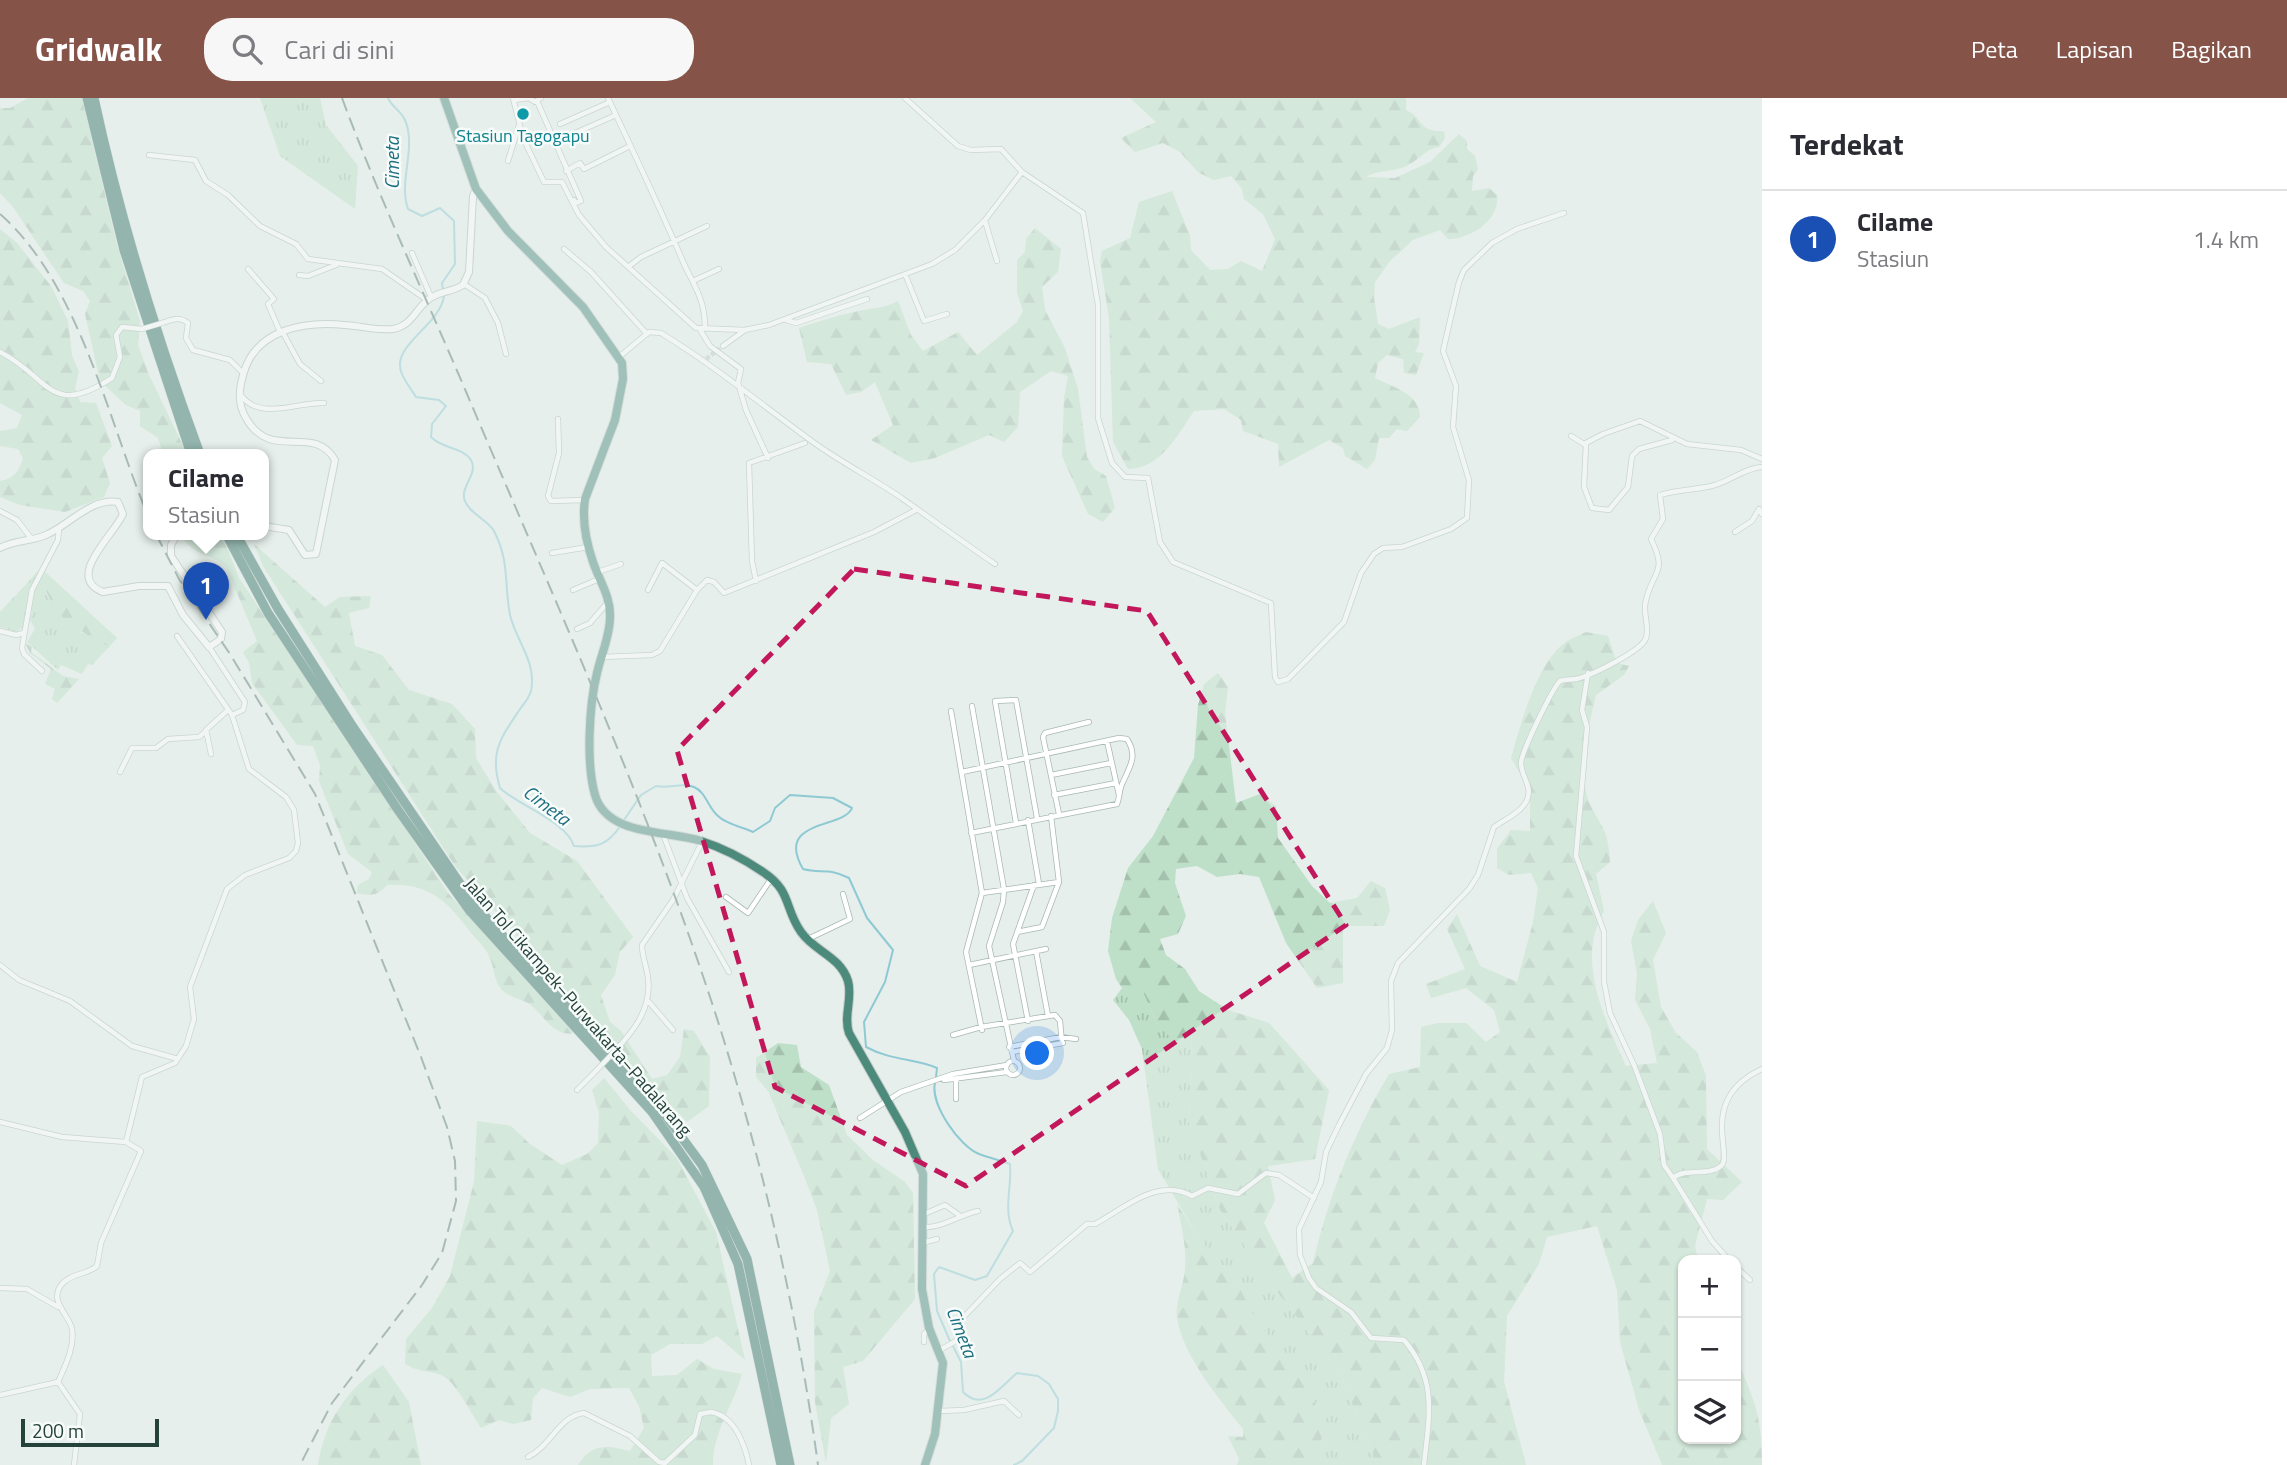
<!DOCTYPE html>
<html lang="id">
<head>
<meta charset="utf-8">
<style>
	:root { --surface:#fff; --page:#f7f7f7; --text:#2b2b33; --muted:#7c7c81; --line:#e1e1e2; --accent:#855347 }
	body { margin:0; font-family:"Titillium Web",sans-serif; background:var(--page); color:var(--text) }
	.controls { position:absolute; right:21px; bottom:21px; display:grid; overflow:hidden; border-radius:14px; box-shadow:0 2px 5px #0004 }
	.controls button { width:63px; height:63px; display:grid; place-items:center; padding:0; border:0; border-bottom:2px solid var(--line); background:var(--surface); color:var(--text); font:35px sans-serif }
	.scale { position:absolute; left:21px; bottom:18px; width:138px; box-sizing:border-box; padding-left:7px; border:4px solid #24423a; border-top:0; font-size:19px; line-height:24px; white-space:nowrap; color:#24423a; -webkit-text-stroke:5px #f7fbf9; paint-order:stroke }
	.you { position:absolute; left:1038px; top:956px; width:24px; height:24px; margin:-18px; border:5px solid #fff; border-radius:50%; background:#1a73e8; box-shadow:0 0 0 10px #1a73e833 }
	.badge { display:grid; place-items:center; width:46px; height:46px; border-radius:50%; background:var(--accent); color:#fff; font-size:23px; font-weight:700 }
	.pin { position:absolute; translate:-50% -58px; filter:drop-shadow(0 2px 4px #0008) }
	.pin::after { content:''; position:absolute; top:37px; width:24px; height:21px; background:inherit; clip-path:polygon(0 0,100% 0,50% 100%) }
	.popup { position:absolute; left:143px; top:351px; width:126px; height:91px; box-sizing:border-box; display:grid; place-content:center; border-radius:14px; background:var(--surface); filter:drop-shadow(0 2px 5px #0005); font-size:23px; white-space:nowrap; color:var(--muted) }
	.popup b { font-size:26px; color:var(--text) }
	.popup::after { content:''; position:absolute; left:50%; top:100%; margin-left:-14px; border:14px solid transparent; border-top-color:var(--surface) }
	.list { margin:0; padding:0; list-style:none }
	h2 { display:flex; justify-content:space-between; align-items:center; height:91px; margin:0; padding:0 28px; font-size:30px }
	h2 small { font-size:23px; font-weight:400; color:var(--muted) }
	.list li { display:grid; grid-template-columns:46px 1fr auto; gap:21px; align-items:center; box-sizing:border-box; height:98px; padding:0 28px; border-top:2px solid var(--line) }
	.list b { display:block; font-size:26px; white-space:nowrap }
	.list p { margin:0; font-size:23px; white-space:nowrap; color:var(--muted) }
	.list em { font-size:23px; font-style:normal; color:var(--muted) }
	.icon { flex:none; width:38px; height:38px; fill:none; stroke:currentColor; stroke-width:2; stroke-linecap:round; stroke-linejoin:round }
	.map { position:relative; flex:none; width:1762px; height:1367px; overflow:hidden }
	header { display:flex; align-items:center; gap:42px; box-sizing:border-box; height:98px; padding:0 35px; background:var(--accent); color:#fff }
	header strong { font-size:33px }
	nav { display:flex; gap:38px; margin-inline-start:auto; font-size:24px }
	.search { width:490px; height:63px; background:var(--page); display:flex; align-items:center; gap:18px; box-sizing:border-box; padding:0 24px; border-radius:28px; color:var(--muted); font-size:26px }
	main { display:flex }
	aside { flex:1; background:var(--surface) }
	.map>svg:first-child { display:block }
	.grass { fill:url(#grass-tufts) }
	.forest { fill:url(#forest-firs) }
	.lines { fill:none; stroke-linecap:round; stroke-linejoin:round }
	.stream { stroke:#8ec9d4; stroke-width:2 }
	.minor-tunnel { stroke:#bfccc8; stroke-width:4.5; stroke-dasharray:4.5 2; stroke-linecap:butt }
	.minor-casing { stroke:#a8b8b2; stroke-width:6 }
	.tertiary-casing { stroke:#a8b8b2; stroke-width:8 }
	.trunk-casing { stroke:#c2cac8; stroke-width:10 }
	.motorway-casing { stroke:#c2cac8; stroke-width:10 }
	.minor { stroke:#fff; stroke-width:4.5 }
	.tertiary { stroke:#fff; stroke-width:6 }
	.trunk { stroke:#4c8a7c; stroke-width:8 }
	.motorway { stroke:#2f6f62; stroke-width:9 }
	.rail { stroke:#5f7d75; stroke-width:2; stroke-dasharray:14 7; stroke-linecap:butt }
	.minor-bridge-casing { stroke:#a8b8b2; stroke-width:6; stroke-linecap:butt }
	.minor-bridge { stroke:#fff; stroke-width:4.5 }
	.marked { fill:none; stroke:#c2185b; stroke-width:5; stroke-dasharray:14 9; stroke-linejoin:round }
	.culture-dot { fill:#0f9aa8; stroke:#f7fbf9; stroke-width:2.5 }
	.labels { text-anchor:middle; stroke-width:5; stroke-linejoin:round; paint-order:stroke }
	.culture-label { font-size:18px; fill:#0d838f; stroke:#f7fbf9 }
	.street-label { font-size:18px; fill:#24423a; stroke:#f7fbf9 }
	.water-label { font-size:19px; font-style:italic; fill:#1c6f80; stroke:#f7fbf9 }
</style>
</head>
<body>
<header>
<strong>Gridwalk</strong>
<div class="search"><svg class="icon" aria-label="search" viewBox="0 0 24 24"><circle cx="10" cy="10" r="6"/><path d="M15 15l6 6"/></svg>Cari di sini</div>
<nav><a>Peta</a><a>Lapisan</a><a>Bagikan</a></nav>
</header>
<main>
<div class="map">
<svg width="1762" height="1367" viewBox="0 0 1762 1367">
	<defs>
		<pattern id="grass-tufts" width="24" height="20" patternUnits="userSpaceOnUse" patternTransform="scale(1.75)"><rect width="24" height="20" fill="#bfe0c8"/><path d="M3 7l-1-3M5 7V3M7 7l1-3M15 17l-1-3M17 17v-4M19 17l1-3" fill="none" stroke="#a4c1ad"/></pattern>
		<pattern id="forest-firs" width="22" height="20" patternUnits="userSpaceOnUse" patternTransform="scale(1.75)"><rect width="22" height="20" fill="#bfe0c8"/><path d="M5 1l3.5 6h-7zM16 11l3.5 6h-7z" fill="#a4c1ad"/></pattern>
	</defs>
	<rect width="100%" height="100%" fill="#e6efeb"/>
	<!-- grass -->
	<path class="grass" d="M260,0H320L326,27L358,68L355,111L280,58Z
		M41,470L46,496L63,519L61,531L89,536L109,549L92,567L88,566L82,576L61,567L58,572L27,544L35,531L30,522L32,513L27,512L24,529L16,534L0,529V514Z
		M1122,890L1144,895L1159,929L1192,932L1189,1025L1220,1112L1275,1191L1338,1271L1378,1367H1321L1322,1318L1296,1273L1255,1222L1237,1184L1198,1139L1158,1071L1142,951L1129,922L1113,902Z"/>
	<!-- forest -->
	<path class="forest" d="M28,0H82L117,147L140,223L138,247L149,277L187,356H163L158,340L140,328V313L126,307L100,283L85,216L90,203L83,193L64,185L13,109L0,95V10H10Z
		M1130,0H1406V12C1424,20 1418,35 1444,33L1445,40L1439,49C1424,51 1418,64 1404,69C1392,74 1377,72 1366,79L1395,80L1430,64L1459,36L1467,43V51L1475,58L1478,72L1473,78L1472,93L1489,90L1497,97C1500,122 1471,141 1448,141L1440,132L1413,142L1390,163L1375,184L1374,199L1378,226L1389,231L1420,219L1419,246L1415,254L1424,255L1416,277L1404,275L1403,261L1387,257L1378,265L1375,280C1393,289 1420,296 1420,319L1407,333L1397,331L1389,340H1379L1375,362L1367,371L1345,358L1343,350L1329,342L1279,369L1278,346L1243,333L1241,322L1224,311L1194,313C1177,338 1160,371 1128,371L1113,344L1109,220L1100,163L1102,153L1130,140L1139,104L1172,93L1190,138L1191,152L1210,172L1228,171L1241,163L1262,173L1275,141L1263,116L1244,101L1242,91L1231,78L1214,82L1199,75L1180,54L1163,45L1135,54L1121,40L1156,24Z
		M1035,130L1061,151L1058,174L1042,189L1045,212L1065,250L1078,291L1087,359L1094,371L1106,378L1115,410L1103,424L1088,416L1062,358L1064,300L1068,278L1051,273L1020,294L1018,329L1004,344L989,337L935,360L911,365L871,342L893,327L875,284L861,294L846,297L831,266L807,264L799,230C817,224 836,218 854,214C870,210 884,211 898,203L911,237L923,253L958,234L977,257L1017,224L1023,213L1017,195V162L1025,154L1026,141Z
		M0,131L17,145L51,188L68,223L72,257L79,274L75,289L80,304L96,305L112,348L102,360L110,385L104,399L65,414L20,407L0,399V383C14,381 19,373 23,360L18,351L0,348V333L17,330L22,317L0,305Z
		M186,436L222,437L239,480L448,795L574,933L571,936C552,935 546,921 533,909C524,900 510,901 501,891C494,882 494,870 490,860C487,851 477,842 471,835C447,803 430,785 387,787C378,798 371,798 357,795L358,787L369,781L372,774L348,756L319,683L320,667L313,648L297,647L252,585L249,565L243,554L257,543L226,469C212,456 193,457 183,440Z
		M254,446L325,509L340,499L371,498L369,510L349,515L355,548L382,557L409,592L452,606L475,631L476,660L496,693L530,735L577,763L633,839L620,854L615,877L601,897L610,924L621,933L652,981L667,977L680,959L684,931L694,933L710,959L709,1008L687,1024L643,980L455,768L263,468Z
		M41,470L117,540L109,549L81,533L76,538L61,531L63,519L53,515L50,508L52,505L43,488Z
		M1586,534L1608,538L1617,565L1629,568L1624,577L1596,597C1589,625 1577,676 1589,704C1602,732 1608,729 1610,764L1596,776L1604,813C1575,862 1605,922 1626,968L1657,965L1650,931L1635,902L1637,876L1631,843L1638,822L1653,803L1666,835L1653,862L1661,909L1676,935L1697,954L1706,978L1707,1051L1742,1084L1723,1102L1707,1101L1695,1148L1698,1162H1683V1341H1736V1259C1755,1304 1762,1318 1762,1367H1662L1639,1312L1620,1244L1617,1192L1597,1128L1547,1139L1539,1166L1507,1218L1504,1283L1526,1367H1378L1338,1271L1275,1191L1220,1112L1189,1025L1192,933L1179,947L1159,929L1144,896L1122,890L1116,881L1108,853L1112,820L1128,770L1153,738L1194,660L1198,607L1204,586L1218,575L1228,589L1225,615L1236,705L1260,696L1276,708L1278,740L1312,788L1330,805L1357,800L1371,783L1385,790L1390,812L1384,828H1343V885L1317,890L1286,845L1259,779L1240,776L1217,779L1197,768L1176,771L1175,785L1186,818L1178,836L1160,841L1166,857L1185,871L1199,893L1228,912L1269,925L1329,992L1315,1061L1268,1068L1275,1102L1264,1125L1292,1180L1313,1165C1329,1097 1353,1037 1389,976L1420,969L1421,929L1438,925H1466L1486,944L1500,934L1494,912L1466,890L1431,900L1426,886L1465,871L1447,831L1457,816L1480,868L1517,884L1533,824L1538,790L1531,775L1509,777L1497,770V751L1511,732L1530,733V693L1511,660C1520,628 1536,569 1562,547C1569,541 1578,538 1586,534Z
		M25,545L32,549L31,554L63,578L79,581L57,605L52,601L55,591L45,586L51,571L30,555Z
		M778,945L797,947L801,969L829,987L847,1037L873,1062L905,1084L913,1095L915,1201L863,1263L843,1269L849,1306L831,1320L826,1365L815,1304L814,1214L830,1173L817,1112L804,1078L768,993L756,979V960Z
		M604,980L631,1013L676,1059L716,1134L745,1262L717,1238L702,1246H670L651,1257L652,1278L677,1277L697,1261L714,1271L742,1276C734,1305 712,1337 713,1367H578C592,1345 607,1347 630,1353L644,1330L639,1308L629,1290L590,1291L570,1299L542,1290L533,1300L531,1322L513,1326L499,1322L481,1330C472,1317 455,1282 441,1277C427,1272 421,1275 405,1266L406,1241L432,1210L450,1178L474,1084L477,1023L511,1028L530,1046L562,1067L587,1056L598,1045L599,1015L592,992Z
		M1177,1106L1198,1139L1237,1184L1255,1221L1296,1273L1322,1318L1321,1367H1237L1239,1361L1228,1338L1243,1339V1331C1220,1302 1182,1257 1177,1219C1175,1204 1184,1187 1185,1171C1187,1149 1181,1127 1177,1106Z
		M383,1267L409,1304L421,1367H318C324,1325 347,1290 383,1267Z"/>
	<g class="lines">
		<!-- stream -->
		<path class="stream" d="M388,0C392,9 401,13 405,22C417,50 398,83 408,111L422,118L440,110L454,123L455,166L442,185L443,192
			M444,198C440,228 389,248 402,276C405,284 412,292 416,299L439,302L446,308L432,326L431,339C442,351 463,349 471,362C479,376 459,389 465,403C470,416 488,422 494,433C510,464 504,486 510,517C516,543 537,564 531,593C529,600 524,606 520,611C501,640 489,653 500,690C519,708 566,723 574,748C597,750 608,747 621,727
			M624,722L641,697L656,688C669,691 682,684 694,689C706,694 708,710 718,718C726,726 742,729 753,734L770,723L775,710L790,697L833,700L852,710C844,731 774,721 803,771C821,776 828,769 849,780L867,820L893,852L885,884L864,924L866,949C892,963 914,960 937,970L936,979
			M935,985C930,1006 959,1048 979,1056C989,1060 1000,1062 1010,1066C1012,1090 1003,1111 1013,1133L987,1178L975,1182L939,1169L934,1176L937,1213L950,1243
			M953,1248L961,1264L963,1294C984,1315 1001,1288 1017,1275L1038,1278L1049,1286L1058,1301V1313L1054,1330L1022,1363L1014,1367"/>
		<!-- minor-tunnel -->
		<path class="minor-tunnel" d="M706,261L723,248"/>
		<defs>
			<path id="minor" d="M513,0L523,40L544,84H562L579,117L606,149L696,230L745,232L769,227L932,166L955,152L985,122L1022,74
				M608,0C633,53 658,105 681,159C692,186 705,198 705,230
				M905,0L958,48L971,52L1001,51L1022,74L1083,115L1098,207V320L1112,365L1125,379L1148,380L1160,444L1173,464L1271,505L1275,579L1278,584L1288,581L1344,524L1361,475L1374,456L1383,450L1402,449L1451,431L1467,420L1469,382L1453,329L1456,288L1443,253L1459,184L1464,172L1492,145L1517,131L1564,115
				M514,2L529,0L535,4L541,0
				M537,3L581,103L576,105L574,102
				M560,26L610,4
				M566,39L616,17
				M149,57L195,62L206,83L228,97L260,128L296,146L308,161L382,171L427,202
				M508,63L519,27
				M566,73L580,65L584,71L630,48
				M985,123L997,163
				M564,151L591,174L647,236
				M412,155L431,199
				M628,169L641,159L707,128
				M248,171L274,201L268,206L280,234
				M905,176L924,223L947,216
				M299,177L308,178L336,167
				M695,182L719,171
				M464,186L485,200L498,225L506,256
				M786,222L796,225L867,201
				M162,225C172,222 179,218 188,225L186,240L193,252L230,262L243,275
				M699,230L710,248L741,271L738,285L746,312L768,360
				M282,233L300,266L321,283
				M723,248L745,232
				M0,254C50,279 49,321 112,280L120,259L116,237L122,229L142,231
				M619,259L649,234L661,235C715,268 762,307 813,344C842,365 874,381 903,401C934,423 964,445 995,466
				M241,297C259,324 301,303 324,305
				M558,321L559,355L548,398L551,403L584,402
				M1571,338L1584,346L1603,336L1640,323L1687,346L1741,352L1762,361
				M1586,346L1584,389L1592,410L1609,412L1628,389L1632,358L1639,351L1672,342
				M0,413L17,422L31,440
				M1735,434L1752,423L1759,411L1762,416
				M552,455L588,449
				M598,474L621,466
				M756,483L752,463L749,365L805,345
				M573,492L599,481
				M648,492L662,465L697,492
				M577,531L590,525L608,504
				M0,533L16,537L24,535
				M209,549L245,604L243,612L232,617
				M602,559L652,557L660,553L697,492L707,482L714,484L724,495L874,434L916,412
				M42,573L24,556L22,550L32,492L58,442L59,430
				M1588,575L1582,612L1587,629L1576,758L1604,834V884L1610,915L1634,967L1660,1036L1664,1067L1673,1080C1687,1069 1708,1079 1721,1068C1734,1057 1697,1001 1762,971
				M972,608L1004,791L1003,804L989,848L1014,963
				M951,613L982,795L966,854L982,932
				M1107,643L1119,697
				M211,656L206,632L228,612
				M120,674L132,650H156L168,641L199,639L206,633
				M962,674L1119,640L1127,641C1138,658 1130,668 1123,684C1119,691 1120,699 1117,706L971,735
				M1051,677L1111,665
				M1054,697L1116,685
				M1059,716L1043,639L1045,635L1089,624
				M1028,722L1039,786
				M1016,725L995,603L1016,602L1037,720
				M663,736L687,800L729,874
				M982,795L1059,784
				M726,799L748,815L771,781
				M1017,834L1042,829L1059,784L1051,718
				M808,841L850,821L843,796
				M1036,853L1048,918
				M0,867L19,882L70,903L132,948L178,961
				M969,867L1046,851
				M649,904L673,932
				M1028,923L1013,846L1034,787
				M953,937L981,929L1055,917L1060,923L1062,945
				M1009,949L1061,939L1076,941
				M1012,954L1063,945
				M613,955C633,934 652,911 648,880C647,869 642,859 642,847L673,802L702,744
				M1006 970a7 7 0 1 1 14 0a7 7 0 1 1-14 0Z
				M956,981V1001
				M944,982L1007,974
				M577,992L594,975
				M860,1020L901,994L953,976L1007,967
				M0,1024L62,1039L126,1044L141,1053L101,1145L97,1168C87,1177 71,1175 62,1186C48,1203 69,1216 72,1231C75,1249 65,1268 58,1284L80,1316L74,1367
				M126,1044L142,979L175,965L186,948L194,921L190,889L227,791L245,777L289,760L296,753L298,745L294,712L286,699L249,671L232,617L177,538
				M1673,1080L1712,1143L1729,1162
				M922,1117L945,1107L959,1117
				M921,1129C942,1131 958,1117 978,1113
				M922,1145L937,1141
				M1736,1169L1750,1182
				M0,1190L27,1191L58,1209
				M924,1244V1236L929,1231
				M940,1252L961,1240L959,1224L1000,1181L1020,1165L1030,1174L1087,1126H1095C1125,1110 1157,1079 1192,1098L1208,1090L1238,1096L1266,1075L1279,1077L1314,1100
				M0,1297L58,1284
				M939,1313L964,1312L1004,1303L1019,1317
				M528,1359C550,1349 559,1318 584,1315L630,1338L659,1364L665,1365L695,1337L700,1316L711,1314C735,1318 745,1347 749,1367
				M1424,1367C1429,1318 1438,1282 1404,1242L1371,1240L1351,1214L1316,1190L1309,1180L1300,1157L1299,1131L1321,1084L1326,1054L1339,1027L1366,976L1387,950L1392,932L1391,883L1398,865L1469,791L1478,777L1494,729C1505,721 1521,715 1527,702C1533,688 1521,679 1521,665C1521,655 1552,591 1560,583C1566,581 1571,582 1576,581C1590,578 1642,553 1646,540C1650,528 1642,515 1646,502C1653,472 1668,475 1651,441L1663,421L1660,397C1680,391 1698,392 1715,387C1732,382 1745,370 1762,369"/>
			<path id="tertiary" d="M264,428L289,432L305,457L316,456L335,362C313,324 271,365 246,320C237,305 239,290 244,274C257,231 305,223 345,227C361,228 378,233 393,231C413,227 415,211 429,201C439,193 453,194 463,187L469,174L473,98L476,91
				M0,450C16,441 33,444 48,436C70,426 91,400 118,404L123,416C115,436 64,479 103,494L139,488H168L183,517L209,549L221,541L222,534L171,458V447L177,436"/>
			<path id="trunk" d="M444,0L476,91L508,133L583,209L622,265L623,281L615,322L585,401C582,422 586,444 593,464C599,482 611,499 610,519C610,538 601,557 597,575C589,607 586,666 595,697C607,739 669,732 701,743C723,750 744,761 763,774C792,793 784,810 801,834C815,854 840,858 848,883C853,900 843,918 849,935L905,1034L923,1076L922,1191L929,1230L943,1265L935,1336L925,1367"/>
			<path id="motorway" d="M87,0L124,152L191,356
				M94,0C120,121 157,240 200,356
				M226,436L268,515L398,712L469,812L652,1014L704,1089L738,1166L781,1367
				M236,436L278,511L351,626L474,806L666,1018L702,1067L747,1161L790,1367"/>
		</defs>
		<!-- minor casing -->
		<use href="#minor" class="minor-casing"/>
		<!-- tertiary casing -->
		<use href="#tertiary" class="tertiary-casing"/>
		<!-- trunk casing -->
		<use href="#trunk" class="trunk-casing"/>
		<!-- motorway casing -->
		<use href="#motorway" class="motorway-casing"/>
		<!-- minor -->
		<use href="#minor" class="minor"/>
		<!-- tertiary -->
		<use href="#tertiary" class="tertiary"/>
		<!-- trunk -->
		<use href="#trunk" class="trunk"/>
		<!-- motorway -->
		<use href="#motorway" class="motorway"/>
		<!-- rail -->
		<path class="rail" d="M342,0C379,100 425,197 467,296C556,506 652,715 721,933C765,1074 798,1220 818,1367
			M0,116C79,185 108,322 148,418
			M156,436L179,481L230,556L315,696L421,959L447,1029L455,1063L456,1103L442,1155L422,1187L332,1305L300,1367"/>
		<defs>
			<path id="minor-bridge" d="M142,231L162,225
				M594,975L613,955"/>
		</defs>
		<!-- minor-bridge casing -->
		<use href="#minor-bridge" class="minor-bridge-casing"/>
		<!-- minor-bridge -->
		<use href="#minor-bridge" class="minor-bridge"/>
	</g>
	<!-- marked area -->
	<path d="M0 0H1762V1367H0ZM854,471L1147,513L1346,827L966,1088L775,989L677,652Z" fill="#e6efeb" fill-opacity=".55" fill-rule="evenodd"/>
	<path class="marked" d="M854,471L1147,513L1346,827L966,1088L775,989L677,652Z"/>
	<!-- markers -->
	<circle class="culture-dot" cx="523" cy="16" r="7"/>
	<g class="labels">
		<!-- culture labels -->
		<g class="culture-label">
			<text x="523" y="44">Stasiun Tagogapu</text>
		</g>
		<!-- street labels -->
		<g class="street-label">
			<text transform="translate(578 909) rotate(49)" y="6">Jalan Tol Cikampek–Purwakarta–Padalarang</text>
		</g>
		<!-- water labels -->
		<g class="water-label">
			<text transform="translate(392 65) rotate(-90)" y="7">Cimeta</text>
			<text transform="translate(547 707) rotate(37)" y="7">Cimeta</text>
			<text transform="translate(962 1234) rotate(69)" y="7">Cimeta</text>
		</g>
	</g>
</svg>
<div class="controls">
<button>+</button>
<button>−</button>
<button><svg class="icon" aria-label="layers" viewBox="0 0 24 24"><path d="M12 4l9 5-9 5-9-5zM3 14l9 5 9-5"/></svg></button>
</div>
<div class="scale">200 m</div>
<div class="you"></div>
<div class="pin badge" style="left:206px;top:522px;background:#1a4fb4">1</div>
<div class="popup"><b>Cilame</b>Stasiun</div>
</div>
<aside>
<h2>Terdekat<small></small></h2>
<ul class="list">
<li><span class="badge" style="background:#1a4fb4">1</span><div><b>Cilame</b><p>Stasiun</p></div><em>1.4 km</em></li>
</ul>
</aside>
</main>
</body>
</html>
